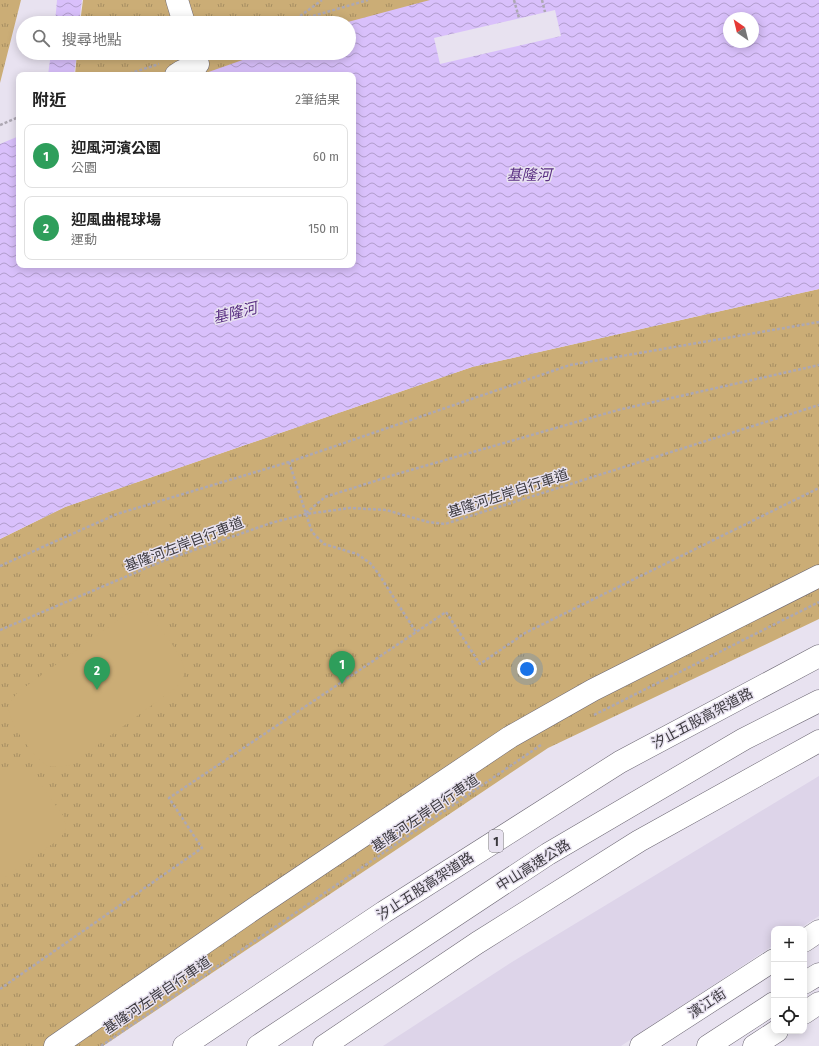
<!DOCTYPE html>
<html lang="zh-TW">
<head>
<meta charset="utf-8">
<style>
	:root { --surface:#fff; --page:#f2f2f2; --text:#222; --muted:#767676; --line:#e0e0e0; --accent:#6d5425 }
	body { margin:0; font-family:"Fira Sans Condensed","Noto Sans TC",sans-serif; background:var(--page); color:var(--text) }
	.controls { position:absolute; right:12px; bottom:12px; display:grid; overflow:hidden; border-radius:8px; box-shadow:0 2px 10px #0003 }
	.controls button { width:36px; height:36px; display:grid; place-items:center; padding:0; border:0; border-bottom:1px solid var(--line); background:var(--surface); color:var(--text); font:20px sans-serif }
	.compass { position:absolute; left:723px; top:12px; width:36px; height:36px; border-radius:50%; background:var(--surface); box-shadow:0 2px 10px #0003; rotate:325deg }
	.you { position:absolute; left:527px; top:669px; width:14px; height:14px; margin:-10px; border:3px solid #fff; border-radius:50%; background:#1a73e8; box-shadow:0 0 0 6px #1a73e833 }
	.badge { display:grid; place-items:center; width:26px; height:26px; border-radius:50%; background:var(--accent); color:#fff; font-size:13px; font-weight:700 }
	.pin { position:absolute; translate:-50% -33px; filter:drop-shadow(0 1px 2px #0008) }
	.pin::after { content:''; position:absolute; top:21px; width:14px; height:12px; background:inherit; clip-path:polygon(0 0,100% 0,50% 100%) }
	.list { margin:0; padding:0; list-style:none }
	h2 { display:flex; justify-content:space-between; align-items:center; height:52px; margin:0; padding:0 16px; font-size:17px }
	h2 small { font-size:13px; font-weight:400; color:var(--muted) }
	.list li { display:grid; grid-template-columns:26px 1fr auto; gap:12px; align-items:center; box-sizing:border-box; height:64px; margin:0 8px 8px; padding:0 8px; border:1px solid var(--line); border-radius:8px }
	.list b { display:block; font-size:15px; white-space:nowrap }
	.list p { margin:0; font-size:13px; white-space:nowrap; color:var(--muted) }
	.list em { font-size:13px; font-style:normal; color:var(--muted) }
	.icon { flex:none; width:22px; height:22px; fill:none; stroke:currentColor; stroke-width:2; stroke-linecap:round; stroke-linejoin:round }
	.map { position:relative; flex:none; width:819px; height:1046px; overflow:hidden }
	.search { position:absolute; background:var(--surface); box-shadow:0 2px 10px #0003; left:16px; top:16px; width:340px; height:44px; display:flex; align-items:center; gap:10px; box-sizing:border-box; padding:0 14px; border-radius:22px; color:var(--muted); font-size:15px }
	.panel { position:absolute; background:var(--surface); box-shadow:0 2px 10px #0003; left:16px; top:72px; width:340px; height:196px; border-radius:8px }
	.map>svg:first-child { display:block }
	.built { fill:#ddd4e9 }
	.park { fill:url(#park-tufts) }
	.garden { fill:#cbad76 }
	.water { fill:url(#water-waves); fill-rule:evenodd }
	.pier { fill:#e8e2f0 }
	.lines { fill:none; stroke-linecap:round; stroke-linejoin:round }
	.minor-casing { stroke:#6c6773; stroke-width:23 }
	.major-casing { stroke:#6c6773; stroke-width:23 }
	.highway-casing { stroke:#6c6773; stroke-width:23 }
	.path { stroke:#ada8b3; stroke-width:2.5; stroke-dasharray:3 2; stroke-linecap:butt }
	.minor { stroke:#fff; stroke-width:22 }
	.major { stroke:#fff; stroke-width:22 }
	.highway { stroke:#fff; stroke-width:22 }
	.labels { text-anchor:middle; stroke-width:3; stroke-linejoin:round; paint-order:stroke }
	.shield { fill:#e8e2f0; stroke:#706c74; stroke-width:1 }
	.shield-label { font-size:13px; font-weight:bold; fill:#3c3a3f }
	.street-label { font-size:14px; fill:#3c3a3f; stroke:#e8e2f0 }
	.water-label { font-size:15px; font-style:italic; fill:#592e82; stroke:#e8e2f0 }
</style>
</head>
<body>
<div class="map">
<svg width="819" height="1046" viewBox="0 0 819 1046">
	<defs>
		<pattern id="park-tufts" width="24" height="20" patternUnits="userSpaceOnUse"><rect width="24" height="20" fill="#cbad76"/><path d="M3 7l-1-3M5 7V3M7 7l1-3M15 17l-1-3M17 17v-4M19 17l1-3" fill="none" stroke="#a68e62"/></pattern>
		<pattern id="water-waves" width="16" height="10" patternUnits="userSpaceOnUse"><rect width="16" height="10" fill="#d9c0fb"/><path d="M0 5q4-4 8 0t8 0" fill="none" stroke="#b19dcd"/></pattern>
	</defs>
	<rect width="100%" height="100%" fill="#e8e2f0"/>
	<!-- built -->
	<path class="built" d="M819,776V916L799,929H774V945L621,1046H383L512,962Z"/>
	<!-- park -->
	<path class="park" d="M0,0H21L0,83Z
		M83,0H454L349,23H80Z
		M77,53H279L207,75H75Z
		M819,289V619L548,748L103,1046H0V539L65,507L472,367Z"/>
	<!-- garden -->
	<path class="garden" d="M135,611C138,612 142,612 144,613C155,617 183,657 184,668C186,675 181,681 177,687L70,765C62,766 55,768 48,766C36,761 10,724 9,711C8,704 13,698 18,692L125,615Z
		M10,765H22L30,769L64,817L66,828L61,838L0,881V772Z"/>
	<!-- water -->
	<path class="water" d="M57,0H82L79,23H55Z
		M430,0H819V289L472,367L65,507L0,539V144L19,136V265H353V75H200L262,53H349V23H344ZM729,18H753V42H729Z
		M51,53H77L74,75H48Z"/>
	<!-- pier -->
	<path class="pier" d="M555,10L561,36L440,64L434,38Z"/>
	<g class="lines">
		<defs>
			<path id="minor" d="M177,0L184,23
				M176,75L182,71L198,64L194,53
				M55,1046L258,906L510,737L593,690L819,576"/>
			<path id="major" d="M804,941L819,931
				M804,1013L819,1003
				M641,1046L774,960
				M754,1046L777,1031"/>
			<path id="highway" d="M804,983L819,974
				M184,1046L384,912L620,762L819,656
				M258,1046L548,854L744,739L819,701
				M324,1046L477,943L639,841L819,741
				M708,1046L774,1003"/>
		</defs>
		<!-- minor casing -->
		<use href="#minor" class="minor-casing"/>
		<!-- major casing -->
		<use href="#major" class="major-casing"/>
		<!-- highway casing -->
		<use href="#highway" class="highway-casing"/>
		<!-- path -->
		<path class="path" d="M514,0L519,18
			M542,0L545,12
			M292,22L322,0
			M289,23L368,0
			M125,75L159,64
			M0,125L19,117
			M289,462L312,532L324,544L357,554L370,563L378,573L416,632
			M306,513L325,497L397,474L618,410L819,365
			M0,566L117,514L289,462L570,365L819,322
			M0,630L163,561L271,523L306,514L350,508L386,510L428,522L445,524L819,405
			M594,715L819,602
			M0,989L202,848L169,798L446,612L480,664L525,633L819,488
			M101,1046L541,745"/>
		<!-- minor -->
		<use href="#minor" class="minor"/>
		<!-- major -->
		<use href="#major" class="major"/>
		<!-- highway -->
		<use href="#highway" class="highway"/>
	</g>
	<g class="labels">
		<!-- shield labels -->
		<rect class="shield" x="489" y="830" width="14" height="22" rx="3"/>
		<g class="shield-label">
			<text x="496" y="846">1</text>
		</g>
		<!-- street labels -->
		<g class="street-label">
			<text transform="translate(508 493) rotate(-18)" y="5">基隆河左岸自行車道</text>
			<text transform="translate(184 544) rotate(-21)" y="5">基隆河左岸自行車道</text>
			<text transform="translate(702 718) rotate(-28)" y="5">汐止五股高架道路</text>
			<text transform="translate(425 813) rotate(-34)" y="5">基隆河左岸自行車道</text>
			<text transform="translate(533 865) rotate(-32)" y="5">中山高速公路</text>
			<text transform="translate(425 886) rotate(-33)" y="5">汐止五股高架道路</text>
			<text transform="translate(157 995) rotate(-34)" y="5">基隆河左岸自行車道</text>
			<text transform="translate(707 1003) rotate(-33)" y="5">濱江街</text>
		</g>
		<!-- water labels -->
		<g class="water-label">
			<text x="529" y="180">基隆河</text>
			<text transform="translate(235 313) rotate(-14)" y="5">基隆河</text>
		</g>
	</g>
</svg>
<div class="controls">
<button>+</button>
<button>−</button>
<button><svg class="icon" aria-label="locate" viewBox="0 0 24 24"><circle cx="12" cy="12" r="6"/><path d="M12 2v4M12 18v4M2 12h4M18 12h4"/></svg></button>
</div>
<svg class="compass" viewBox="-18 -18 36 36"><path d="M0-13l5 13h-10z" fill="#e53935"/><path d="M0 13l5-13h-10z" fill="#767676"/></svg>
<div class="you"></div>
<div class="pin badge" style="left:342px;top:684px;background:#2e9e5b">1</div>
<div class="pin badge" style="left:97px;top:690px;background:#2e9e5b">2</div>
<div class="search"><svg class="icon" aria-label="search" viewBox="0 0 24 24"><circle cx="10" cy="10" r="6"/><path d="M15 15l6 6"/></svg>搜尋地點</div>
<section class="panel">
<h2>附近<small>2筆結果</small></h2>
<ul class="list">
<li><span class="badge" style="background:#2e9e5b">1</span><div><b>迎風河濱公園</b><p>公園</p></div><em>60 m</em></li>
<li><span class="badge" style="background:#2e9e5b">2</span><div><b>迎風曲棍球場</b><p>運動</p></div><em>150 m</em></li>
</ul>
</section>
</div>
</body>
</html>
